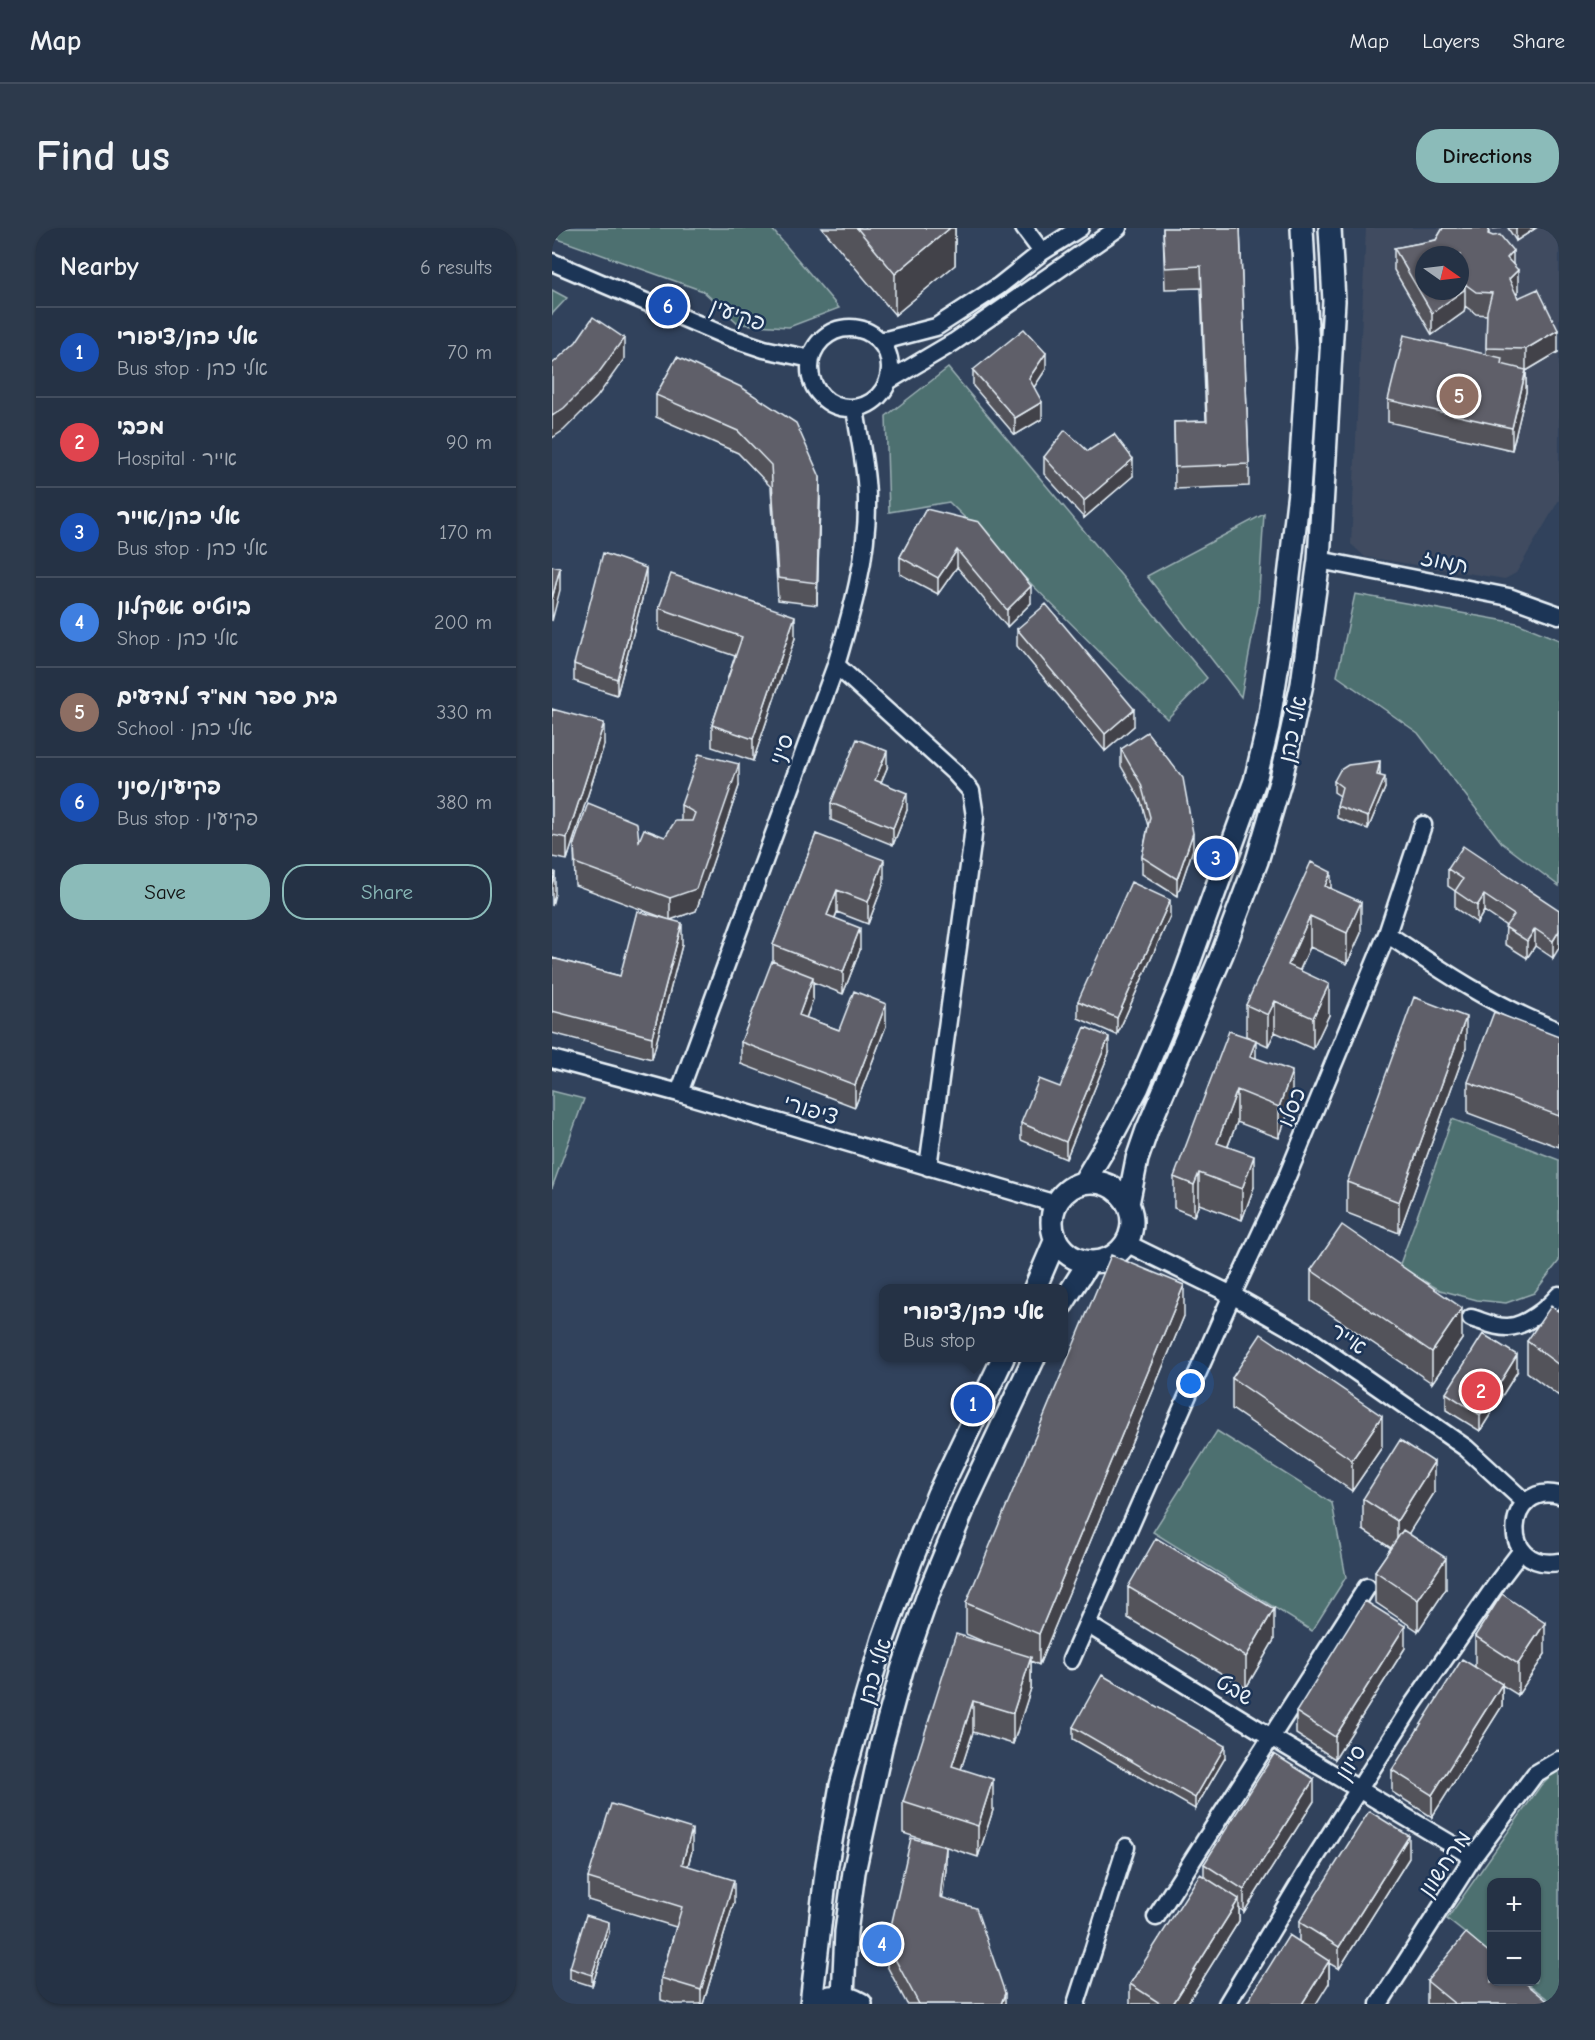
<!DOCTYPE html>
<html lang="en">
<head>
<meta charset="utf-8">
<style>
	:root { --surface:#253245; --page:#2d3a4c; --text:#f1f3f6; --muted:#a3aab3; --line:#424d5e; --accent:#8bbbb9 }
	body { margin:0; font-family:"Comic Neue","Playpen Sans Hebrew",sans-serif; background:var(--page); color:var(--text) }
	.controls { position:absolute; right:18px; bottom:18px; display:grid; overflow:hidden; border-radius:12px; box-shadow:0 2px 4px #0004 }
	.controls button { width:54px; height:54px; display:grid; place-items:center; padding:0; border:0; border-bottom:2px solid var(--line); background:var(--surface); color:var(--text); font:30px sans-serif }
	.compass { position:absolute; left:863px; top:18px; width:54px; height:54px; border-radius:50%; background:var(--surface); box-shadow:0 2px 4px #0004; rotate:104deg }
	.you { position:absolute; left:639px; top:1156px; width:21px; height:21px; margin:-15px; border:4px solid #fff; border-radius:50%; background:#1a73e8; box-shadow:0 0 0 9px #1a73e833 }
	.badge { display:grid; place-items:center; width:39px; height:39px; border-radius:50%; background:var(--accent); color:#fff; font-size:20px; font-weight:700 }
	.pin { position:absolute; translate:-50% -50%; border:3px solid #fff; box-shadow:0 2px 6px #0006 }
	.popup { position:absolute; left:327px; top:1056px; width:189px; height:78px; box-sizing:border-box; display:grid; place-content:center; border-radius:12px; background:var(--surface); filter:drop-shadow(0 2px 4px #0005); font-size:20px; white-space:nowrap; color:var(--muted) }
	.popup b { font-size:22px; color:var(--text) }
	.popup::after { content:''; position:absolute; left:50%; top:100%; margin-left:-12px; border:12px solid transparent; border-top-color:var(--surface) }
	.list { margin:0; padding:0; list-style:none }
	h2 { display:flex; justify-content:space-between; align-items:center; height:78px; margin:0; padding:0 24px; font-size:26px }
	h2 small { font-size:20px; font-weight:400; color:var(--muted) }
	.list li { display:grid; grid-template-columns:39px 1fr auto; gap:18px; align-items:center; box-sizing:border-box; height:90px; padding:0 24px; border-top:2px solid var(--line) }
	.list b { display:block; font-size:22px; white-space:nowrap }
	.list p { margin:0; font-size:20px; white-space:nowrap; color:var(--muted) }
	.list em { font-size:20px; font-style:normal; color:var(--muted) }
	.actions { display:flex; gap:12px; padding:18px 24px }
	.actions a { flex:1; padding:14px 0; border:2px solid var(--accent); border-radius:24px; text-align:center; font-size:21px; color:var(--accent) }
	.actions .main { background:var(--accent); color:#111 }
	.map { position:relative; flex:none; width:1007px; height:1776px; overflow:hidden; border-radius:24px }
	header { display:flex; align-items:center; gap:36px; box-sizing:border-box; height:84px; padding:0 30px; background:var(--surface); border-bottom:2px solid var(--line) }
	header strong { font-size:28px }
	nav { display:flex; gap:33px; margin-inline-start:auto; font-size:21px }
	.intro { display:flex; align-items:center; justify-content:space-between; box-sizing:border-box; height:144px; padding:0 36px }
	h1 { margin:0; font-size:42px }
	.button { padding:15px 27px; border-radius:24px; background:var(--accent); color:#111; font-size:21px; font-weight:700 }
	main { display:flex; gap:36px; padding:0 36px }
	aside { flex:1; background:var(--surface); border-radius:24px; box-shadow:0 2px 4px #0004 }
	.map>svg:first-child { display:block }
	.built { fill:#3f4b60; fill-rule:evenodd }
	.green { fill:#4e6f70; stroke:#9bb0b4; stroke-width:1.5 }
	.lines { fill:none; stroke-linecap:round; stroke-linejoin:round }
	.minor-casing { stroke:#e8f1f8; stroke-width:21 }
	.tertiary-casing { stroke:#e8f1f8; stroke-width:26 }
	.minor { stroke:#1d3557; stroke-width:16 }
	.tertiary { stroke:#1d3557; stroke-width:21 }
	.wall { fill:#52525a; stroke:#e8f1f8; stroke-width:1.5 }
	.shaded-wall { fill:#42424a; stroke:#e8f1f8; stroke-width:1.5 }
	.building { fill:#5f5f69; stroke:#e8f1f8; stroke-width:1.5; fill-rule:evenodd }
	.labels { text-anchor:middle; stroke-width:5; stroke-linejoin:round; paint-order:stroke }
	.street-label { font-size:22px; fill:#e8f1f8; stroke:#1d3557 }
</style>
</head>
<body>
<header>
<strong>Map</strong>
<nav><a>Map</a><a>Layers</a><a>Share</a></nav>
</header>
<div class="intro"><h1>Find us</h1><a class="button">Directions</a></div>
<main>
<aside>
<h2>Nearby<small>6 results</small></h2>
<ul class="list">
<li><span class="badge" style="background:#1a4fb4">1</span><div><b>אלי כהן/ציפורי</b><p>Bus stop · אלי כהן</p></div><em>70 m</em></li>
<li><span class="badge" style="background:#e0444e">2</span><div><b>מכבי</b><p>Hospital · אייר</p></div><em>90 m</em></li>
<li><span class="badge" style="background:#1a4fb4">3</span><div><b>אלי כהן/אייר</b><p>Bus stop · אלי כהן</p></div><em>170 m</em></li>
<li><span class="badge" style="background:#3f7fe0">4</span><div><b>ביוטיס אשקלון</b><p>Shop · אלי כהן</p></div><em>200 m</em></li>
<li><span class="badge" style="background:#8d6e63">5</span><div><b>בית ספר ממ&quot;ד למדעים</b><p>School · אלי כהן</p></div><em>330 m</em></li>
<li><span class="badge" style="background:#1a4fb4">6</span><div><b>פקיעין/סיני</b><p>Bus stop · פקיעין</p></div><em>380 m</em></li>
</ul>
<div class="actions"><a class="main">Save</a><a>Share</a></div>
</aside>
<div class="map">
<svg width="1007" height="1776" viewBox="0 0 1007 1776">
	<rect width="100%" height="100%" fill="#31425c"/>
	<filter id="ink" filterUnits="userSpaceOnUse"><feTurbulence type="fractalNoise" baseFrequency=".0167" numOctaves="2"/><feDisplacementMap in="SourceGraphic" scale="12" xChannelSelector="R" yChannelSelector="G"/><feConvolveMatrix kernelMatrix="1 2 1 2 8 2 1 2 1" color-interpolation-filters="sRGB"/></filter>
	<g filter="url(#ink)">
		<!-- built -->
		<path class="built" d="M814,0H1007V272L964,345L953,351L813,329L799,316ZM872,27H908V63H872Z"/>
		<!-- green -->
		<path class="green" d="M0,0H219L287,80L237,99L187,96L151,63L0,9Z
			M0,62L15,70L0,86Z
			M396,140L655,450L615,491L397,274L337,284L334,188Z
			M712,286L706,379L689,469L595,348Z
			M803,366L965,395L1007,412V658L950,615L866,505L785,448Z
			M0,863L32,871L0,960Z
			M900,891L1007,932V1033L982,1065L954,1075L925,1072L888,1062L847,1039Z
			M665,1203L780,1275L794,1349L760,1403L601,1304Z
			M1007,1539V1776H1002L974,1754H984V1654H939V1726L895,1691L989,1557Z"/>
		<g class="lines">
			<defs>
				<path id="minor" d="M472,0L490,24
					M0,34L176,109L212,121L259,131
					M258 140a40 40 0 1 1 80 0a40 40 0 1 1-80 0Z
					M328,112H334L384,99L447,58L490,24L528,0
					M336,153L402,114L566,0
					M767,332L957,369L1007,387
					M284,437L403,545L419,563L423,588L420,616L376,939
					M835,706C890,743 944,779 1007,803
					M0,831L127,865L504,976
					M127,865L284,437C300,383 316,329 315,271C315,241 307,210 303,180
					M574,1015L680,1067L754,1109L914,1220L974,1275
					M919,1090C930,1093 944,1100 956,1099C974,1098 996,1080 1007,1067
					M1007,1267C953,1253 945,1344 1007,1334
					M535,1396L719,1509L921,1629
					M519,1432L680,1067L734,951L835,706L871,597
					M604,1689L815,1359
					M524,1776L574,1619
					M675,1776L758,1638L861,1476L948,1351L970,1322
					M827,1776L921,1629L983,1546L1007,1532"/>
				<path id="tertiary" d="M532,954L562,904L586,859L629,757L703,553L716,498L729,417L747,264L756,120L750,0
					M500 994a40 40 0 1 1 80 0a40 40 0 1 1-80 0Z
					M576,976L585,931L595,902L670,726L705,633L729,551L750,456L767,332L782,73L778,0
					M483,1060L504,1011
					M511,1075L537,1034
					M291,1768L294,1704L302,1644L330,1515L350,1442L376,1367L413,1277L482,1130
					M259,1776L275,1636L289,1557L313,1472L331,1411L359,1333L386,1266L451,1130
					M262,1776C277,1765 294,1767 309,1776"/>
			</defs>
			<!-- minor casing -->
			<use href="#minor" class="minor-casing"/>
			<!-- tertiary casing -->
			<use href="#tertiary" class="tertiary-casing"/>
			<!-- minor -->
			<use href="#minor" class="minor"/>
			<!-- tertiary -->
			<use href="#tertiary" class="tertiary"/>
		</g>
		<!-- wall -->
		<path class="wall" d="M270,0H403V37L343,87Z
			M611,0H688L697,236V258L623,261L622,194L654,193L649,60L613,61Z
			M891,0H950L937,1V7L961,36L966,64L964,66L966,70L1006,124L974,143V164L960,222L836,194V172L934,126L935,87L924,86L913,78L912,84L880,107L842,42V20L884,12Z
			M956,0H984L964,13Z
			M125,129L268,271L265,377L226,372L219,259L186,225L104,189V167Z
			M494,141L482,159L490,191L463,207L421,158V142Z
			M536,223L581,248L532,290L492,246V229Z
			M374,281L479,375L455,399L405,339L386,366L348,346V329Z
			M94,356L65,467L22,453V436Z
			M107,380L243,410L201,533L160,519V497L183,428L107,402Z
			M465,401L582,498L553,523L465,418Z
			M0,481L52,517L15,632L0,629Z
			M569,521L641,621L625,668L590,646V629L596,598L589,573L569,538Z
			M335,540L329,554L355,582L341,617L279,592V575Z
			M828,545V547L833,560L816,601L785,590V578L788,568L782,564V553Z
			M187,558L144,683L118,692L130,717L100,831L0,805V730L68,748L115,691L23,657L22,616L87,613L113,609L129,593V577Z
			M264,606L332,654L316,696L285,684L283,690L308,722L291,766L261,754V771L254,790L287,802L334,798L303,879L189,836V814L221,734V717Z
			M896,641L1007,682L1001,730L983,718L975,730L953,716L954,698L932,683L925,695L903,680V663L896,658Z
			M779,660L809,705L795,736L758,719L748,742L777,787L761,821L723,804L716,818L694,808V777Z
			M618,688L565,807L526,790V773Z
			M1007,809V919L916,885V854Z
			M914,820L847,1005L795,985V954Z
			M557,825L514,931L469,912V895L508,859Z
			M704,830L740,874L727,910L685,894L676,918L702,959L690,992L647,976L642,988L622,980V949Z
			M759,1042L910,1111L880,1155L759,1073Z
			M1007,1084V1168L975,1144V1113Z
			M632,1088L487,1437L479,1433V1460L461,1516L421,1504L409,1541L441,1582L426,1629L351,1605V1574L437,1416L414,1406V1375Z
			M965,1144L928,1203L894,1182V1165Z
			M680,1150L830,1219L800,1263L680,1181Z
			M882,1265L856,1306L894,1361L866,1403L823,1374V1343L839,1320L811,1302V1271Z
			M576,1359L722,1412L694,1460L576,1390Z
			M923,1408L993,1426L966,1467L950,1457V1478L880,1589L840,1564V1542L923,1439Z
			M853,1420L783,1531L744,1506V1484Z
			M521,1499L673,1530L643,1581L521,1511Z
			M762,1573L692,1684L687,1680V1693L635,1776H578V1756L652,1649V1636Z
			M140,1623L136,1638L182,1674L151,1776H123L109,1772V1750L124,1699L36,1672V1650Z
			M857,1630L787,1741L777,1735V1755L747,1714V1694Z
			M394,1641L390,1670L453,1776H355L335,1738V1716Z
			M57,1705L40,1758L18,1751V1740Z
			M875,1753L999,1776H875Z"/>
		<!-- shaded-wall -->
		<path class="shaded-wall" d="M398,0H403V37L343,87V46Z
			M964,0H984L964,13Z
			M961,23V45L955,30Z
			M966,42V64L957,73V51Z
			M913,56V78L912,84L880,107V85Z
			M1006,102V124L974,143V164L960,222V200L974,143V121Z
			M72,110V131L45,169L12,202L0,210V188Z
			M494,125V141L477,167V150Z
			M490,174V191L463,207V190Z
			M581,231V248L532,290V273Z
			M268,249V271L265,377V355Z
			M405,322V339L386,366V350Z
			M8,340V362L0,393V371Z
			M94,340V356L65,467V451Z
			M479,358V375L455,399V382Z
			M243,388V410L201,533V511Z
			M582,481V498L553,523V506Z
			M52,495V517L15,632V610Z
			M335,523V540L323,569V552Z
			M828,533V545L825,558V547Z
			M187,536V558L144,683L118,692V670Z
			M833,549V560L816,601V589Z
			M355,565V582L341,617V600Z
			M641,605V621L625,668V651Z
			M332,632V654L316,696V674Z
			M3,644V666L0,678V656Z
			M779,644V675L773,658Z
			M285,662V684L275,709V687Z
			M932,667V683L925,695V678Z
			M618,672V688L565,807V790Z
			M809,674V705L795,736V705Z
			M758,688V719L736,768V737Z
			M130,695V717L100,831V809Z
			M308,700V722L291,766V744Z
			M983,701V718L975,730V713Z
			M1007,703V720L1001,730V713Z
			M261,749V771L247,809V787Z
			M777,756V787L761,821V790Z
			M723,773V804L716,818V787Z
			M334,776V798L303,879V857Z
			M914,789V820L847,1005V974Z
			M557,809V825L514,931V914Z
			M704,812V844L698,828Z
			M740,843V874L727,910V879Z
			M685,862V894L665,946V915Z
			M702,928V959L690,992V961Z
			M647,945V976L642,988V957Z
			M632,1057V1088L487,1437V1406Z
			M910,1080V1111L880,1155V1124Z
			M965,1127V1144L928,1203V1187Z
			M830,1188V1219L800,1263V1232Z
			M882,1234V1265L845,1324V1293Z
			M894,1330V1361L866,1403V1372Z
			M722,1381V1412L694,1460V1429Z
			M993,1395V1426L966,1467V1436Z
			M853,1398V1420L783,1531V1509Z
			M479,1429V1460L461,1516V1485Z
			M950,1456V1478L880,1589V1567Z
			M421,1473V1504L400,1569V1538Z
			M673,1518V1530L643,1581V1570Z
			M441,1551V1582L426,1629V1598Z
			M762,1551V1573L692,1684V1662Z
			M140,1601V1623L130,1658V1636Z
			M857,1608V1630L787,1741V1719Z
			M394,1619V1641L388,1691V1669Z
			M182,1652V1674L151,1776H149V1762Z
			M687,1671V1693L635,1776H621Z
			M57,1694V1705L40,1758V1747Z
			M777,1733V1755L764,1776H750Z
			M453,1765V1776H449Z"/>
		<!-- building -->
		<path class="building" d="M305,0H398L343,46Z
			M611,0H688L697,236L623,239L622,194L655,193L649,38L613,40Z
			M891,0H937L936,6L941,8L948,7L961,23L955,30L966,42L957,51L966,70L986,61L1006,102L974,121L934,120L935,83L940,65L924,64L913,56L912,62L880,85L842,20L884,12ZM872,27H908V63H872Z
			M41,89L72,110L45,147L12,180L0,188V136L24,114Z
			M472,101L494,125L477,150L490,174L463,190L421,142Z
			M852,107L950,130L949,136L974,142L960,200L836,172Z
			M125,129L189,159L244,195L268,249L265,355L226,350L219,237L186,203L104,167Z
			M513,202L536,223L562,206L581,231L532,273L492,229Z
			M374,281L427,294L479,358L455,382L405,322L386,350L348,329Z
			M51,325L94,340L65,451L22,436Z
			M0,338L8,340L0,371Z
			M119,346L243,388L201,511L160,497L190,409L107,380Z
			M494,376L582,481L553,506L465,401Z
			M0,481L52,495L15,610L0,607Z
			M595,504L631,550L641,605L625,651L590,629L598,589L589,556L569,521Z
			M305,511L335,523L323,552L355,565L341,600L279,575Z
			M147,526L187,536L144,661L118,670L23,635L22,616L36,575L85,595L87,613L92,601L113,609L123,593H140L143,585L129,577Z
			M828,533L825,547L833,549L816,589L785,578L790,559L782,553L788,542L796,537Z
			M264,606L332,632L316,674L285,662L275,687L308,700L291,744L221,717Z
			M911,618L1007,682V703L1001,713L983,701L975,713L953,699L962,687L932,667L925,678L903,663L911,651L896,641Z
			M759,634L779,644L773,658L809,674L795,705L758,688L736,737L777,756L761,790L723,773L716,787L694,777Z
			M0,644H3L0,656Z
			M579,654L618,672L565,790L526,773Z
			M85,683L130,695L100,809L0,783V730L68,748Z
			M220,733L261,749L247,787L287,802L302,763L334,776L303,857L189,814Z
			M862,769L914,789L847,974L795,954Z
			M942,784L1007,809V888L916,854Z
			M533,799L557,809L514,914L469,895L487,851L508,859Z
			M677,803L704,812L698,828L740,843L727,879L685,862L665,915L702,928L690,961L647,945L642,957L622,949Z
			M790,997L910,1080L880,1124L759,1042Z
			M559,1027L632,1057L487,1406L414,1375Z
			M999,1078L1007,1084V1137L975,1113Z
			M709,1106L830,1188L800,1232L680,1150Z
			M931,1106L965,1127L928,1187L894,1165Z
			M848,1212L882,1234L845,1293L811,1271Z
			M851,1302L894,1330L866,1372L823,1343Z
			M604,1310L722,1381L694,1429L576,1359Z
			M950,1366L993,1395L966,1436L923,1408Z
			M813,1373L853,1398L783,1509L744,1484Z
			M404,1406L479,1429L461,1485L421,1473L400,1538L441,1551L426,1598L351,1574Z
			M910,1431L950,1456L880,1567L840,1542Z
			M550,1447L673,1518L643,1570L521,1499Z
			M722,1526L762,1551L692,1662L652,1636Z
			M59,1576L140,1601L130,1636L182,1652L149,1762L109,1750L130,1679L36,1650Z
			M817,1583L857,1608L787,1719L747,1694Z
			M359,1610L394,1619L388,1669L424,1680L453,1765L449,1776H367L335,1716Z
			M648,1646L687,1671L621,1776H609L578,1756Z
			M34,1687L57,1694L40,1747L18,1740Z
			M914,1705L939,1726V1754H972L999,1776H903L875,1753Z
			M737,1707L777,1733L750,1776H694Z"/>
	</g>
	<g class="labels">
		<!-- street labels -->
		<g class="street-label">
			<text transform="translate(186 86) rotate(20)" y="8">פקיעין</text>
			<text transform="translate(893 333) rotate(12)" y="8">תמוז</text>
			<text transform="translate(740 501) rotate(-78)" y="8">אלי כהן</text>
			<text transform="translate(229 521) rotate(-70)" y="8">סיני</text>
			<text transform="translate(739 879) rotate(-68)" y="8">כסלו</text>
			<text transform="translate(259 881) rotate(17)" y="8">ציפורי</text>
			<text transform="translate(797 1110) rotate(34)" y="8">אייר</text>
			<text transform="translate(322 1443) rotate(-73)" y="8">אלי כהן</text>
			<text transform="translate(683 1461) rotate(32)" y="8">שבט</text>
			<text transform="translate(798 1534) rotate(-58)" y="8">סיוון</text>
			<text transform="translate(892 1635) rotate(-56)" y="8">מרחשוון</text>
		</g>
	</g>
</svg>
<div class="controls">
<button>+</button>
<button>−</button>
</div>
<svg class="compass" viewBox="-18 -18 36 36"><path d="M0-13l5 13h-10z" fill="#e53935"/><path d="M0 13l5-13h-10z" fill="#a3aab3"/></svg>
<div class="you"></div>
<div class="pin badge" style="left:421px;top:1176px;background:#1a4fb4">1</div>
<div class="popup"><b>אלי כהן/ציפורי</b>Bus stop</div>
<div class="pin badge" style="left:929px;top:1163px;background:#e0444e">2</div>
<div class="pin badge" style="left:664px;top:630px;background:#1a4fb4">3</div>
<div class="pin badge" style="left:330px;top:1716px;background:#3f7fe0">4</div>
<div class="pin badge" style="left:907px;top:168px;background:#8d6e63">5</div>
<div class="pin badge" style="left:116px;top:78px;background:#1a4fb4">6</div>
</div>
</main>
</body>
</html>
